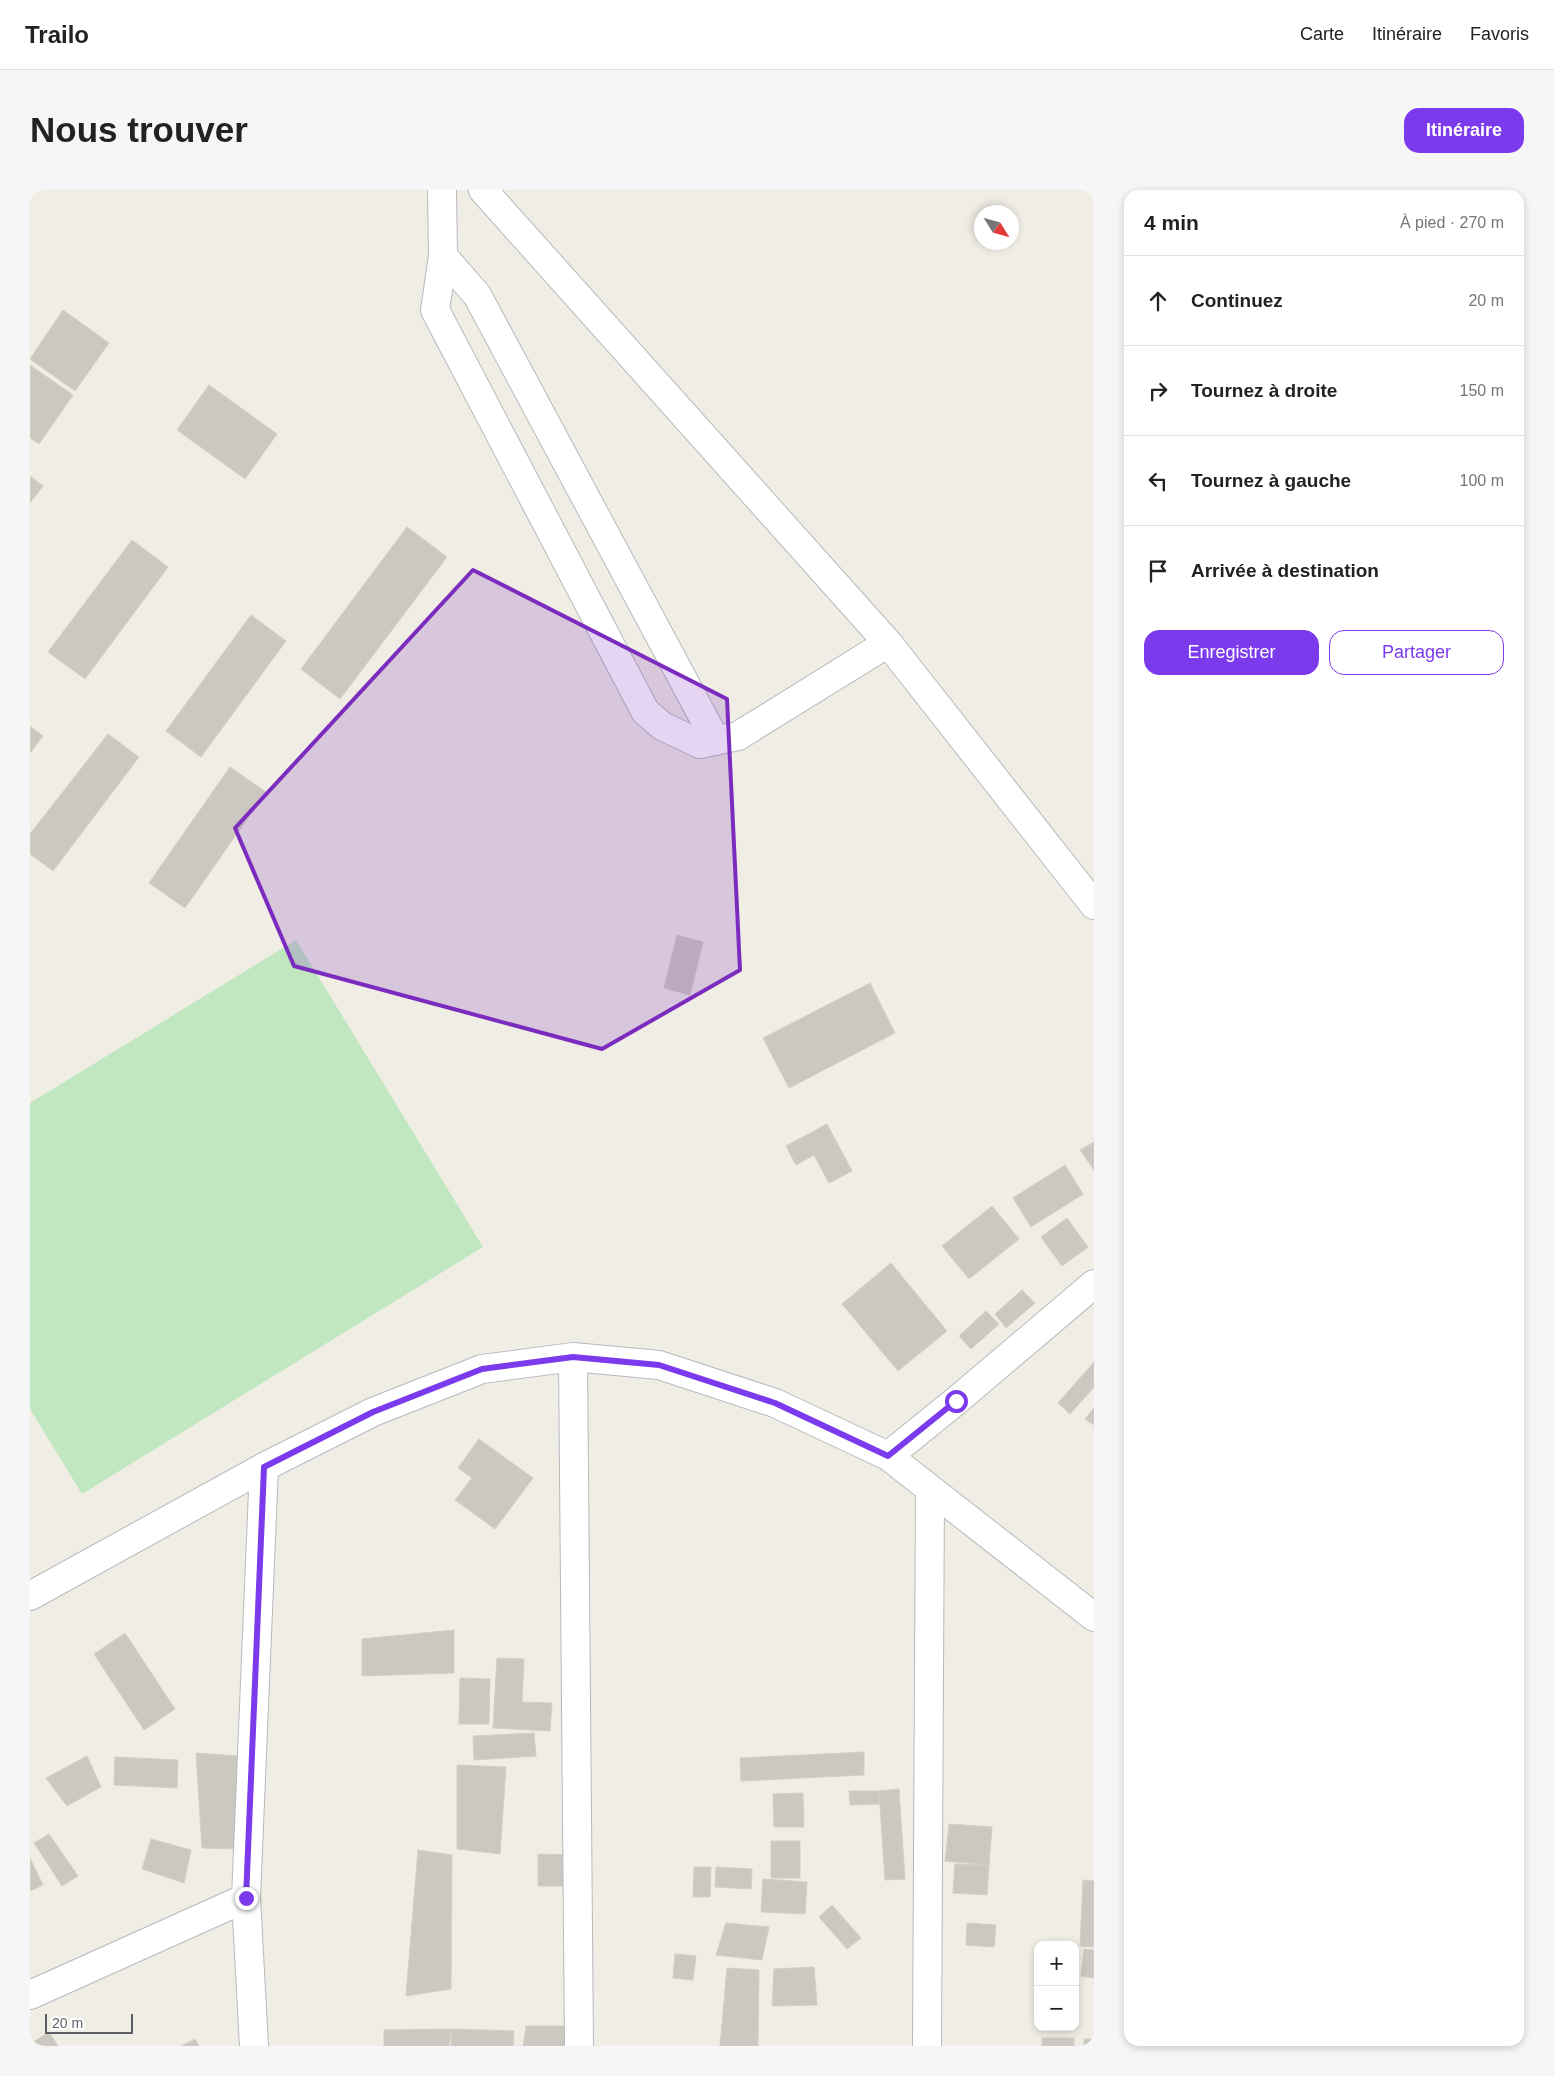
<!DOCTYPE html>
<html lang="fr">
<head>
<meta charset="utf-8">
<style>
	:root { --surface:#fff; --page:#f6f6f6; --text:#222; --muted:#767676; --line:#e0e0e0; --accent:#7c3aed }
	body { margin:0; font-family:Helvetica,sans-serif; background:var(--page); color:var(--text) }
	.controls { position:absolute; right:15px; bottom:15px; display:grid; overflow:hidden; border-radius:10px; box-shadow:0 2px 8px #0003 }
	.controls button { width:45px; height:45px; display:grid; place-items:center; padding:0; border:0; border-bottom:1px solid var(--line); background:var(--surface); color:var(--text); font:25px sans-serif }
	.compass { position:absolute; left:944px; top:15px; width:45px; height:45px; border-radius:50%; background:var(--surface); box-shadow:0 2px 8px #0003; rotate:127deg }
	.scale { position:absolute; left:15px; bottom:12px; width:88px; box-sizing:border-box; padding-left:5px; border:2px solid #5c6065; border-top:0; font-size:14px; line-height:18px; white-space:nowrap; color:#5c6065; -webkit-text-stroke:4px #fff; paint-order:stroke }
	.stop { position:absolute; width:15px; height:15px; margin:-11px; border:4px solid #7c3aed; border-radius:50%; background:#fff }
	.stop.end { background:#7c3aed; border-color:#fff; box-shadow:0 1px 5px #0008 }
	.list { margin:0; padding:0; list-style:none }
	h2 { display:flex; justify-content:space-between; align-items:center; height:65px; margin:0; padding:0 20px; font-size:21px }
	h2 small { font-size:16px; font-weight:400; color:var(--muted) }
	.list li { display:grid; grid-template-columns:32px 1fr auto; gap:15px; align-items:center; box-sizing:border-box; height:90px; padding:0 20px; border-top:1px solid var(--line) }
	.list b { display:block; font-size:19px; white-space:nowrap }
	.list em { font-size:16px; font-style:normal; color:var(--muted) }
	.actions { display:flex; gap:10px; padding:15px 20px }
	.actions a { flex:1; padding:11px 0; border:1px solid var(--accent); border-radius:15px; text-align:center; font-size:18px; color:var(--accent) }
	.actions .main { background:var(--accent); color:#fff }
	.icon { flex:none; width:28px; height:28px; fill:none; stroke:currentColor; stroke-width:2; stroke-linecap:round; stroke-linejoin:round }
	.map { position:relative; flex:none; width:1064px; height:1856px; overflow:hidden; border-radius:15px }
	header { display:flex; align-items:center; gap:30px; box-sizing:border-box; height:70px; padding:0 25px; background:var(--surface); border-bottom:1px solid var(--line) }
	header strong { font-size:24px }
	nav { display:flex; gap:28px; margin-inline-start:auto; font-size:18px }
	.intro { display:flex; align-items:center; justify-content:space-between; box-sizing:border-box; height:120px; padding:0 30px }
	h1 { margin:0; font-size:35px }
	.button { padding:12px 22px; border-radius:15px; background:var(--accent); color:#fff; font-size:18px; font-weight:700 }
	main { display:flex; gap:30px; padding:0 30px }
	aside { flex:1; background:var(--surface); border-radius:15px; box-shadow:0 2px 8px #0003 }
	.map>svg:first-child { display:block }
	.green { fill:#c0e7c0 }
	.building { fill:#cac8c1; stroke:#d4cfc2 }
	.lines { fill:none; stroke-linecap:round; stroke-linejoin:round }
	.street-casing { stroke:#b6babe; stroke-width:30 }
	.street { stroke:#fff; stroke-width:28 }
	.route { stroke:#7c3aed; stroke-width:6 }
	.marked { fill:#7b2cbf; fill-opacity:0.2; stroke:#7b2cbf; stroke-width:4; stroke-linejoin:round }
</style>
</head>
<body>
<header>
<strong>Trailo</strong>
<nav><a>Carte</a><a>Itinéraire</a><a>Favoris</a></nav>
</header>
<div class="intro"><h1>Nous trouver</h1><a class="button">Itinéraire</a></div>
<main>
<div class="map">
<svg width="1064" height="1856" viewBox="0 0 1064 1856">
	<rect width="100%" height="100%" fill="#efede4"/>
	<!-- green -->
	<path class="green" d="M266,750L453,1057L52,1304L0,1219V913Z"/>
	<!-- building -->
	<path class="building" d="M33,120L79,153L45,201L0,169Z
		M0,175L43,205L9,254L0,248Z
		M179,195L247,244L215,289L147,240Z
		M0,286L13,296L0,313Z
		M377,337L417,367L310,509L271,479Z
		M102,350L138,377L55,489L18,462Z
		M221,425L256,451L171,567L136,541Z
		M0,536L13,546L0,563Z
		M78,544L109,567L23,681L0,664V644Z
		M200,577L236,602L155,718L119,693Z
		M647,745L673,752L660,805L634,798Z
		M840,793L865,843L759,898L733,848Z
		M797,934L822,981L799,993L784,965L766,975L756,956Z
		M1064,952V980L1050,960Z
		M1035,975L1053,1004L1001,1037L983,1008Z
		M962,1016L989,1049L939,1089L912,1056Z
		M1037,1028L1058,1057L1032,1076L1011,1047Z
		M861,1073L917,1141L868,1181L812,1114Z
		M992,1100L1005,1113L976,1138L965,1124Z
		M956,1121L969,1134L941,1159L929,1146Z
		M1064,1172V1197L1040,1224L1028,1213Z
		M1064,1218V1235L1055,1229Z
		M449,1249L503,1288L465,1339L425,1310L442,1288L428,1278Z
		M424,1440V1483L332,1486V1449Z
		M95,1443L145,1519L114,1540L64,1464Z
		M467,1468L494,1469L492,1512L522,1513L520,1541L463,1538Z
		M430,1488L460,1489L459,1534H429Z
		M504,1543L506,1566L444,1570L443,1546Z
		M834,1562V1585L711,1591L710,1568Z
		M166,1563L208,1566L209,1659L172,1658Z
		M57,1566L71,1597L37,1616L16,1588Z
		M85,1567L148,1570L147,1598L84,1595Z
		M427,1575L476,1577L470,1664L427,1659Z
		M869,1599L875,1689L855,1690L849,1601Z
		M819,1601H849V1614L820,1615Z
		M773,1603L774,1637H744L743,1604Z
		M919,1634L962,1637L959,1675L915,1671Z
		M19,1644L48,1686L32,1696L4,1653Z
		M121,1649L161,1660L154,1693L112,1679Z
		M741,1651H770V1688H741Z
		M388,1660L422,1665L421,1799L376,1806Z
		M508,1664L536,1665V1696H508Z
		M0,1668L13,1695L0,1701Z
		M925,1674L959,1675L957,1705L923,1703Z
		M664,1677H681L680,1707H663Z
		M686,1677L722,1679L721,1699L685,1697Z
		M733,1689L777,1692L775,1724L731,1722Z
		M1053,1690L1064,1691V1757L1050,1756Z
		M802,1715L831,1748L817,1759L789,1727Z
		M696,1733L739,1737L732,1770L686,1765Z
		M937,1733L966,1735L964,1757L936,1755Z
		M1054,1759L1064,1760V1788L1051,1786Z
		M645,1764L666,1766L663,1790L643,1788Z
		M784,1777L787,1815L742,1816L744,1779Z
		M697,1778L729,1780L728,1856H690Z
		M496,1836H537L536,1856H493Z
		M422,1839L484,1841L483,1856H421Z
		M422,1839L419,1856H354V1840Z
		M19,1842L28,1856H0V1854Z
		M1012,1848H1044V1856H1012Z
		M165,1849L169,1856H151Z
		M1054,1849H1064V1856H1054Z"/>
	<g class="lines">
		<defs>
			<path id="street" d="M412,0L413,66L405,120L615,521L632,536L670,554L708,546L858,453
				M453,0L858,453L1064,715
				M413,66L447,105L686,551
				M543,1167L549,1856
				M858,1266L1064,1427
				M0,1406L234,1277L343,1222L452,1179L543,1167L629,1175L745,1213L858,1266L926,1211L1064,1094
				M0,1805L216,1708
				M224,1856L216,1708L234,1277
				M897,1856L900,1299"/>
		</defs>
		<!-- street casing -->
		<use href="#street" class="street-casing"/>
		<!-- street -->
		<use href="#street" class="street"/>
	</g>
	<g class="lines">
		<!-- route -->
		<path class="route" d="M216,1708L234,1277L343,1222L452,1179L543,1167L629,1175L745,1213L858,1266L926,1211"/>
	</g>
	<!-- marked area -->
	<path class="marked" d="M443,380L697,509L710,780L572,859L264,776L205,638Z"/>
</svg>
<div class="controls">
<button>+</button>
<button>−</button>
</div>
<svg class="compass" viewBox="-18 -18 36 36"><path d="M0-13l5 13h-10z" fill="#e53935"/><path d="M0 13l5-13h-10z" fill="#767676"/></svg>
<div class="scale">20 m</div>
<div class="stop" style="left:926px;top:1211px"></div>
<div class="stop end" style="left:216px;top:1708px"></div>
</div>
<aside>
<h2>4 min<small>À pied · 270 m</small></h2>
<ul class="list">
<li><svg class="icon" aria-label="ahead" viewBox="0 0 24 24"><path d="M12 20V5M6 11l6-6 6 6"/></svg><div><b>Continuez</b></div><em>20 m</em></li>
<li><svg class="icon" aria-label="right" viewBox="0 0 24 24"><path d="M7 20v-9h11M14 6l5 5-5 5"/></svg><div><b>Tournez à droite</b></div><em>150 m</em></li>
<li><svg class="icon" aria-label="left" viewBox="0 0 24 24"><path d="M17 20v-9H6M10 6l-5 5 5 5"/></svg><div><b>Tournez à gauche</b></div><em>100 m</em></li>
<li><svg class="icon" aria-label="arrive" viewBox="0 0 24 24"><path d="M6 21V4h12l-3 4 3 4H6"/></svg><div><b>Arrivée à destination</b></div></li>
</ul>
<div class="actions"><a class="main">Enregistrer</a><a>Partager</a></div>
</aside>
</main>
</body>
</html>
